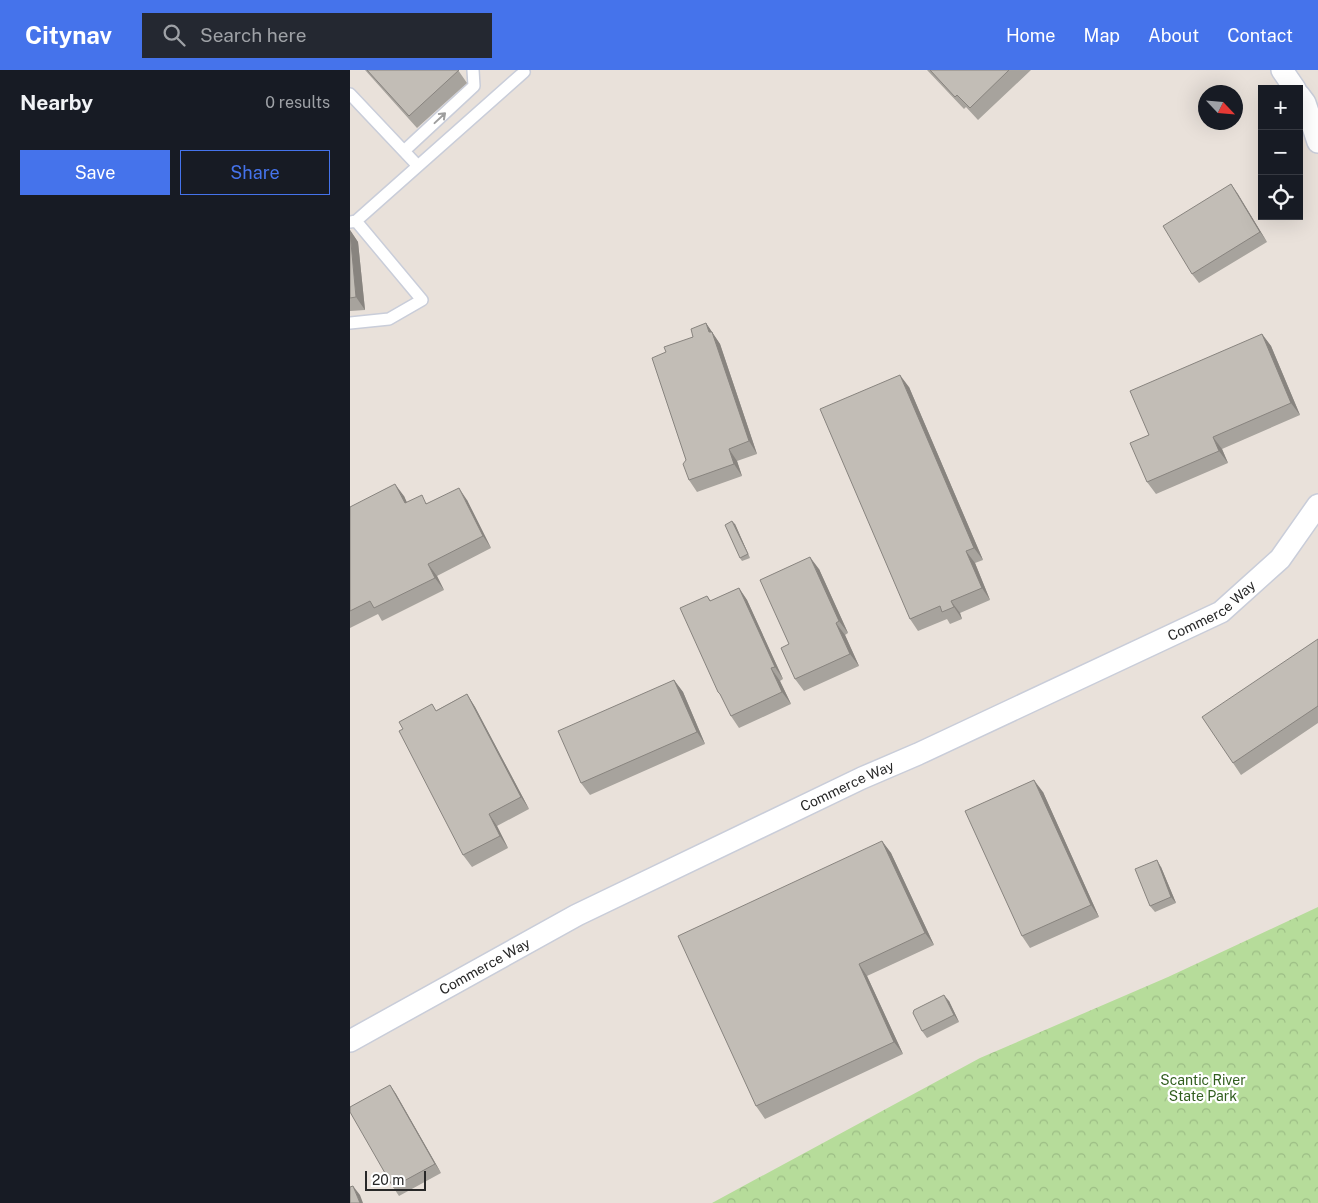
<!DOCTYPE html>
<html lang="en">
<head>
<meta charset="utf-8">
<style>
	:root { --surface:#171b24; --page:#242831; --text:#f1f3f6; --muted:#9ea1a6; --line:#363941; --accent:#4573eb }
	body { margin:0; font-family:"Public Sans",sans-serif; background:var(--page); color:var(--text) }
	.controls { position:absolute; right:15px; top:15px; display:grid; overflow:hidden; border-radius:0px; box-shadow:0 5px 20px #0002 }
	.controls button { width:45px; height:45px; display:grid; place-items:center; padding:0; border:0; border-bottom:1px solid var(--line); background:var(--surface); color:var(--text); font:25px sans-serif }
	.compass { position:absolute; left:848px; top:15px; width:45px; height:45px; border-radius:50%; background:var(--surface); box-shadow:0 5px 20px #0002; rotate:116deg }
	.scale { position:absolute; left:15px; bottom:12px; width:61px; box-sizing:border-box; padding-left:5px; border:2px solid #282828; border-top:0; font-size:14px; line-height:18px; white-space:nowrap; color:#282828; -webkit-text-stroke:4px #fff; paint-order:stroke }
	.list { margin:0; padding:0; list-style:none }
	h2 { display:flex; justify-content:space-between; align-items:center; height:65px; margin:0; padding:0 20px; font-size:21px }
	h2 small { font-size:16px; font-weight:400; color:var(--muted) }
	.actions { display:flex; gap:10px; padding:15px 20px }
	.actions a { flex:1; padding:11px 0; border:1px solid var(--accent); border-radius:0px; text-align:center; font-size:18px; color:var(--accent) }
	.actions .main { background:var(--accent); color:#fff }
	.icon { flex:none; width:28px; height:28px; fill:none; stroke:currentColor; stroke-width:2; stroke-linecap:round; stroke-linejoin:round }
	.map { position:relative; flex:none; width:968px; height:1133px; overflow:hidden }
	header { display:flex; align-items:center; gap:30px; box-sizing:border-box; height:70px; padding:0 25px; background:var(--accent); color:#fff }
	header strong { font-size:24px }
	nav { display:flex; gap:28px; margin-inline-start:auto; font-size:18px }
	.search { width:350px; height:45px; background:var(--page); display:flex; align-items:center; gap:12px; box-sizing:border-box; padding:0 18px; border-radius:0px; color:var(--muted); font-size:19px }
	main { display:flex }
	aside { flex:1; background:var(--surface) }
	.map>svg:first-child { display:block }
	.park { fill:url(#park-crowns) }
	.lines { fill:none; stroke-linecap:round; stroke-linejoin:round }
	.lane-casing { stroke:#c9cdd9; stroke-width:14 }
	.street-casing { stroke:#c9cdd9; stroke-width:24 }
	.lane { stroke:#fff; stroke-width:11 }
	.street { stroke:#fff; stroke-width:21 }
	.wall { fill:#a7a39d }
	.shaded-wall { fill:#88847f }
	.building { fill:#c2bdb6; stroke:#88847f }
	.oneway { stroke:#9e9e9e }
	.labels { text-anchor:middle; stroke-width:4.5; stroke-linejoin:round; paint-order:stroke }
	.street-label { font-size:14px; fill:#282828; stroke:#fff }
	.park-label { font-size:14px; fill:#315e1e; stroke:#fff }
</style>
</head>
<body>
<header>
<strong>Citynav</strong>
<div class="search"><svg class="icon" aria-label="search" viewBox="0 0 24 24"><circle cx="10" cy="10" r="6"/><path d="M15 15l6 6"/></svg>Search here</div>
<nav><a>Home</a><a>Map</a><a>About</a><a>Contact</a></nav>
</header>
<main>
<aside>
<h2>Nearby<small>0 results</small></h2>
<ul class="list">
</ul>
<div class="actions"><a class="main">Save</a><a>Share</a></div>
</aside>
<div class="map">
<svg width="968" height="1133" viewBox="0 0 968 1133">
	<defs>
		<pattern id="park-crowns" width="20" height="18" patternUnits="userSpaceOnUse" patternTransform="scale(1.25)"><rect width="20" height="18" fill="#b6dc9a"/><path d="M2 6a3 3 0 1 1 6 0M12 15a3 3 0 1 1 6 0" fill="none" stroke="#9cbd85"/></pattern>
	</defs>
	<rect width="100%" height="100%" fill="#e9e1da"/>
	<!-- park -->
	<path class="park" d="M968,837V1133H362L630,988L818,907Z"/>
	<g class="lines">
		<defs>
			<path id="lane" d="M0,24L68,96
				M54,81L124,16L123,0
				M6,151L174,2L173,0
				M0,152L6,151L72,230L39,249L0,253"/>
			<g id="street">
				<path d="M932,0L945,19"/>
				<path d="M949,25L955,33L968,72"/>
				<path id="s1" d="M0,971L227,845L512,708L568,684L871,542L930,489L968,435"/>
			</g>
		</defs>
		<!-- lane casing -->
		<use href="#lane" class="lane-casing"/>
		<!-- street casing -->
		<use href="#street" class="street-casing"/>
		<!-- lane -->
		<use href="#lane" class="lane"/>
		<!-- street -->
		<use href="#street" class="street"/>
	</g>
	<!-- wall -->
	<path class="wall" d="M15,0H108L117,13L67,58Z
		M577,0H681L628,50L616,37L614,39Z
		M881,114L917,172L849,213L842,204Z
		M0,160L8,172L15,240L0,241Z
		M356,253L370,274L407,384L387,391L392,406L347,422L339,410L336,390L316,282L343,267Z
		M912,264L921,276L950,345L872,379L878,393L806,424L797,412L799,365Z
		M559,317L633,490L625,493L640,530L610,543L612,549L600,554L597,549L568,561L560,549Z
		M54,426L56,432L78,433L117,430L141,478L87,506L94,520L32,551L28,544L0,558V437Z
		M385,454L400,488L392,491L390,488Z
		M469,499L498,563L495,565L509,596L454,621L445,609Z
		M389,518L397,530L433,609L430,611L441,634L389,658L381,646L372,627L368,622L357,526L361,531Z
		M968,569V653L891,705L883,693Z
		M324,610L333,622L355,674L240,725L231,713Z
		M117,624L125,637L179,739L147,756L158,778L122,797L113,785L87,640Z
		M693,722L749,847L680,878L672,866Z
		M532,771L541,783L584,875L517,906L553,984L415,1049L406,1036Z
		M811,797L826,833L805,842L800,836Z
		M599,931L609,952L577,968L572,961Z
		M40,1015L46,1024L91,1103L49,1126L43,1117Z"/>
	<!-- shaded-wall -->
	<path class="shaded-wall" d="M881,114L888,124L917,172L910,162Z
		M0,160L8,172L15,240L6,227Z
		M356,253L370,274L407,384L399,371Z
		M912,264L921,276L950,345L941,333Z
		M550,305L559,317L633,490L624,478Z
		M863,367L872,379L878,393L869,381Z
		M379,379L387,391L392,406L384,394Z
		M45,414L54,426L63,445L55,433Z
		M109,418L117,430L141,478L133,466Z
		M382,451L385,454L400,488L398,484Z
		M616,481L625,493L640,530L632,518Z
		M460,487L469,499L498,563L489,551Z
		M78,494L87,506L94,520L85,508Z
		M389,518L397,530L433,609L425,597Z
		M601,531L610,543L612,549L604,537Z
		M486,553L495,565L509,596L500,584Z
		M421,598L430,611L441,634L432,622Z
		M324,610L333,622L355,674L347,662Z
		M117,624L125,637L179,739L171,727Z
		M684,710L693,722L749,847L741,835Z
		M139,744L147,756L158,778L150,766Z
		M532,771L541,783L584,875L575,863Z
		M807,790L811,797L826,833L821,827Z
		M509,894L517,906L553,984L544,972Z
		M594,925L599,931L609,952L604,945Z
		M40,1015L46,1024L91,1103L85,1094Z
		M3,1116L10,1125L13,1133H10Z"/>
	<!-- building -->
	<path class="building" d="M17,0H109L59,46Z
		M580,0H659L620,38L607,25L605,27Z
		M881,114L910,162L842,204L813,156Z
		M0,162L6,227L0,228Z
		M356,253L359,262H362L399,371L379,379L384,394L339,410L333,394L336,390L302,288L316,282L314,277L343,267L341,259Z
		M912,264L941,333L863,367L869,381L797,412L780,373L799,365L780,321Z
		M550,305L624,478L616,481L632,518L601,531L604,537L592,542L590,536L560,549L470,339Z
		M45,414L55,433L72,425L76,434L109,418L133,466L78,494L85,508L24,538L20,531L0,541V437Z
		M382,451L398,484L390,488L375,455Z
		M460,487L489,551L486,553L500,584L445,609L431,578L439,574L410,510Z
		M389,518L425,597L421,598L432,622L381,646L370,624L368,622L330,538L357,526L360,531Z
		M968,569V636L883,693L852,647Z
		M324,610L347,662L231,713L208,661Z
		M117,624L171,727L139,744L150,766L113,785L49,661L53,659L49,652L82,634L86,641Z
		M684,710L741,835L672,866L615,741Z
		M532,771L575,863L509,894L544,972L406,1036L328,866Z
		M807,790L821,827L800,836L785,799Z
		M594,925L604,945L572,961L563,943L564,940Z
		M40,1015L85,1094L43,1117L0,1042V1037Z
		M3,1116L10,1133H0V1117Z"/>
	<!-- one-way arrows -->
	<defs><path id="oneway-shaft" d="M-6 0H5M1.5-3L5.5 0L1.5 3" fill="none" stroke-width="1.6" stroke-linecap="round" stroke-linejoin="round" transform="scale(1.25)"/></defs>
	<use class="oneway" href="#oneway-shaft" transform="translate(90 48) rotate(-43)"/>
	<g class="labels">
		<!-- street labels -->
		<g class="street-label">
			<text dy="5" stroke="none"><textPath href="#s1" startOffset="964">Commerce Way</textPath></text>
			<text dy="5" stroke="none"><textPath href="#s1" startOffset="559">Commerce Way</textPath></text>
			<text dy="5" stroke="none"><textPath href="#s1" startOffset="154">Commerce Way</textPath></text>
		</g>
		<!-- park labels -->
		<g class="park-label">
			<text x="853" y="1015">Scantic River<tspan x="853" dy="16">State Park</tspan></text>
		</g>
	</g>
</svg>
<div class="controls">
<button>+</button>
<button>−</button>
<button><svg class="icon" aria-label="locate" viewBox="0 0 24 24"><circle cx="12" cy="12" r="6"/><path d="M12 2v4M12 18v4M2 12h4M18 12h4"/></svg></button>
</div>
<svg class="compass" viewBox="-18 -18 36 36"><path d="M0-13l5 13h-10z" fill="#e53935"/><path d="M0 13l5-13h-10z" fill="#9ea1a6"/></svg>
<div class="scale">20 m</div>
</div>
</main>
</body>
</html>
